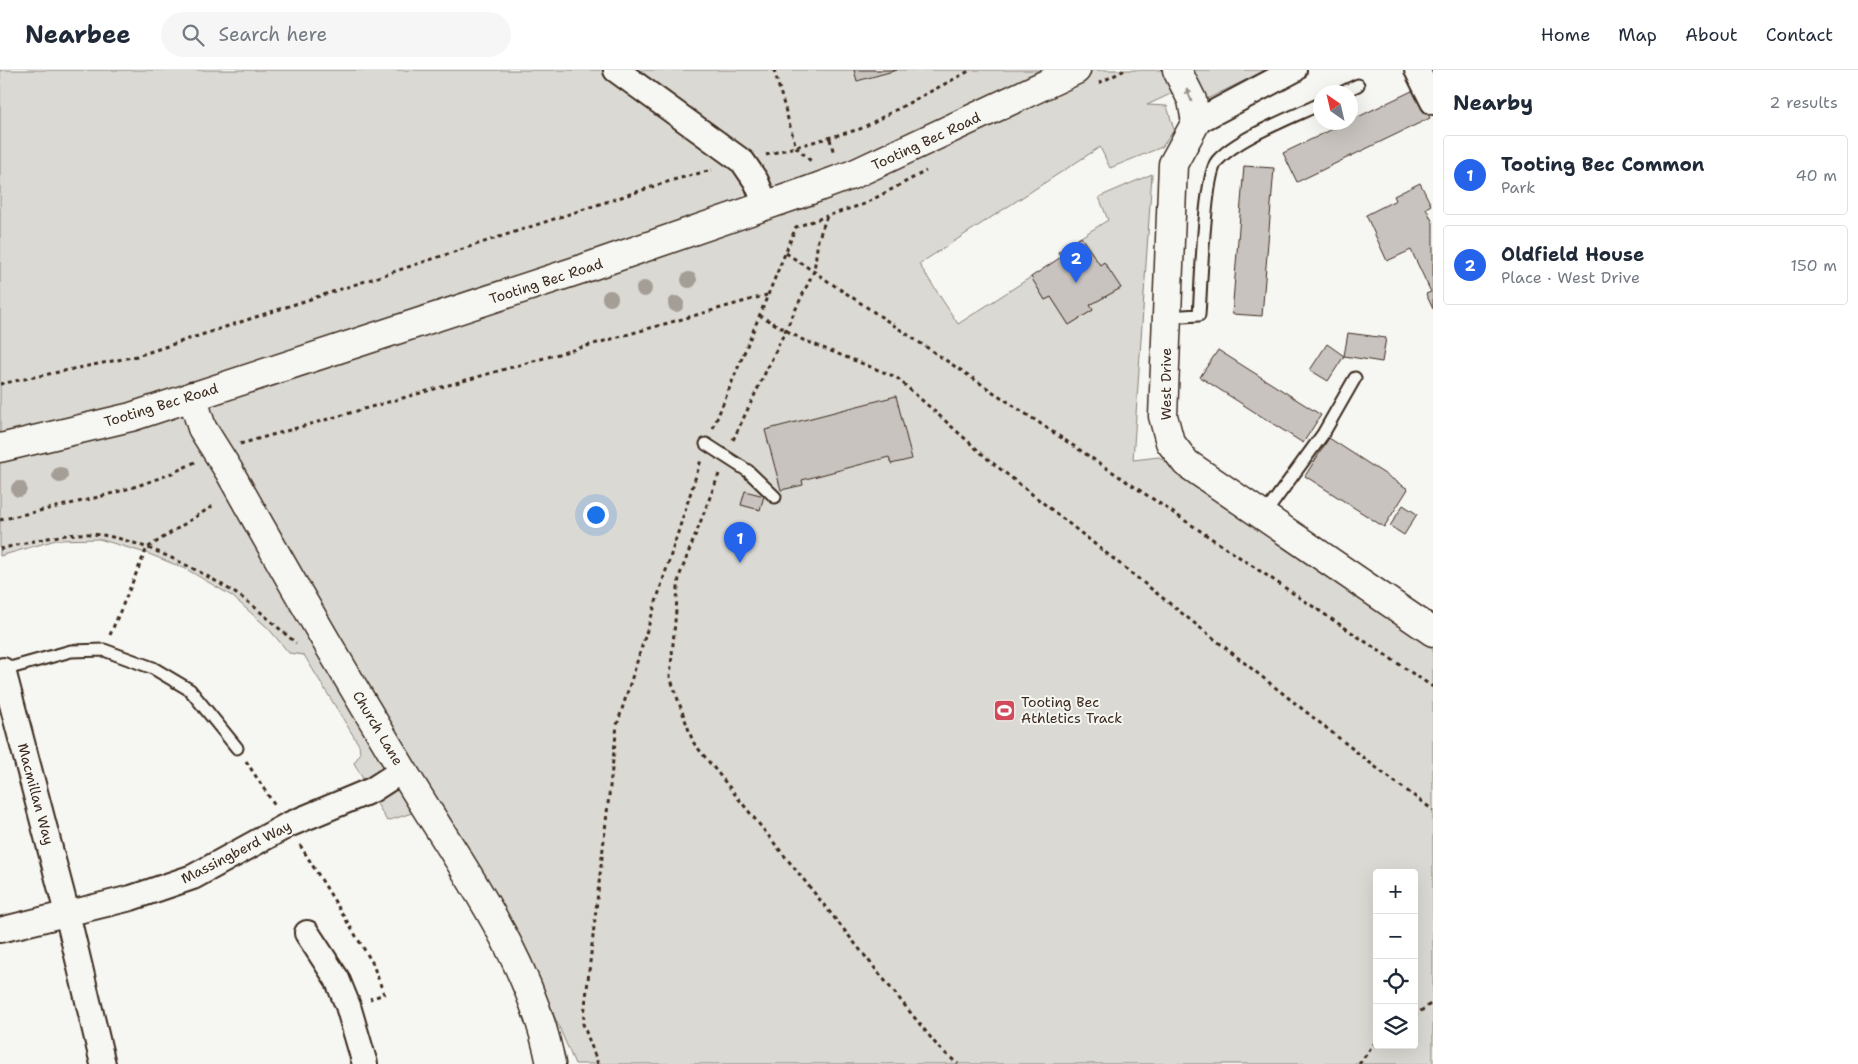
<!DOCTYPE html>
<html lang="en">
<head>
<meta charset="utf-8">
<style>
	:root { --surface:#fff; --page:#f6f6f7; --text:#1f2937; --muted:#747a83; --line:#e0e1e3; --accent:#2563eb }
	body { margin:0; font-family:"Shantell Sans",sans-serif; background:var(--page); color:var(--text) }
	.controls { position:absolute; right:15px; bottom:15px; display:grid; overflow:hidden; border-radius:5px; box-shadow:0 5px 20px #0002 }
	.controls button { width:45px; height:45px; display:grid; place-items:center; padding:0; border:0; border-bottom:1px solid var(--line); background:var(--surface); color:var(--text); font:25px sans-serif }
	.compass { position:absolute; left:1313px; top:15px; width:45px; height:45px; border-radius:50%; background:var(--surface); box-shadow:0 5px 20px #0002; rotate:326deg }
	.you { position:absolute; left:595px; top:444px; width:18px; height:18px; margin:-12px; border:4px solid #fff; border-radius:50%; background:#1a73e8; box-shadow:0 0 0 8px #1a73e833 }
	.badge { display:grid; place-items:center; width:32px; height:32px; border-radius:50%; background:var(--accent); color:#fff; font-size:16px; font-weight:700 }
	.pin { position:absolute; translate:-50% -41px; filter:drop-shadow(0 1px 2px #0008) }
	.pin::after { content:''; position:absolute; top:26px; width:18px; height:15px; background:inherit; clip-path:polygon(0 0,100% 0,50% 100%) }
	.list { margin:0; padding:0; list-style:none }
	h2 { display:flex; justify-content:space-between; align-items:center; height:65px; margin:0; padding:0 20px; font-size:21px }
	h2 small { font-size:16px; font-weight:400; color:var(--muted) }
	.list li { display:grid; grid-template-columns:32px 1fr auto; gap:15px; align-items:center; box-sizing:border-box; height:80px; margin:0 10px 10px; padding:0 10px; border:1px solid var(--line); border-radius:5px }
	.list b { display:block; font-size:19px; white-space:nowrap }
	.list p { margin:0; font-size:16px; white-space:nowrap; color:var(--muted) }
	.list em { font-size:16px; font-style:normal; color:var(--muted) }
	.icon { flex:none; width:28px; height:28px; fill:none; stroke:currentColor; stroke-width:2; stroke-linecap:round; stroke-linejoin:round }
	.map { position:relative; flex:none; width:1433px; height:994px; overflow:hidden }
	header { display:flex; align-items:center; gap:30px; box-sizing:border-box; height:70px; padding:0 25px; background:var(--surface); border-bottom:1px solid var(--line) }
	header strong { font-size:24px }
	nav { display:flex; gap:28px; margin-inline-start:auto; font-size:18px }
	.search { width:350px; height:45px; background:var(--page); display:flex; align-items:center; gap:12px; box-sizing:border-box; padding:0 18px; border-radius:28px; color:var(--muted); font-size:19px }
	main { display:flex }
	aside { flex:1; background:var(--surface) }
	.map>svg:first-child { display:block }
	.green { fill:#dad9d3; stroke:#8a8278; fill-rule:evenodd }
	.building { fill:#c8c3be; stroke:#3b2a1e }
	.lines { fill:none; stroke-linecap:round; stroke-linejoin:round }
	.service-casing { stroke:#3b2a1e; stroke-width:15 }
	.minor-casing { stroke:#3b2a1e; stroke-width:28 }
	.tertiary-casing { stroke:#3b2a1e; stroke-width:31 }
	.secondary-casing { stroke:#3b2a1e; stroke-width:31 }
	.trunk-casing { stroke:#3b2a1e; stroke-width:31 }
	.path { stroke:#3b2a1e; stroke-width:3; stroke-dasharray:4 4; stroke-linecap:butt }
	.service { stroke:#f6f6f2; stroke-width:11 }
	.minor { stroke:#f6f6f2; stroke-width:24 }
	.tertiary { stroke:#f6f6f2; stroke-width:28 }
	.secondary { stroke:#f6f6f2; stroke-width:28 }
	.trunk { stroke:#f6f6f2; stroke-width:28 }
	.tree { fill:#a59e96 }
	.oneway { fill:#989088 }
	.labels { text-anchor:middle; stroke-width:4; stroke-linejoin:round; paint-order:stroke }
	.street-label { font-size:14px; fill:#3b2a1e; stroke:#f6f6f2 }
	.poi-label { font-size:14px; fill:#3b2a1e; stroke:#f6f6f2; text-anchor:start }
</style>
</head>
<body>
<header>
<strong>Nearbee</strong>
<div class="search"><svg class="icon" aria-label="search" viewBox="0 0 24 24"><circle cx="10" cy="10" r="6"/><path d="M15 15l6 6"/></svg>Search here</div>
<nav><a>Home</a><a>Map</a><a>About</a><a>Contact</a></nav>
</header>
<main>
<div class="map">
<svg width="1433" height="994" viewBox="0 0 1433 994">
	<rect width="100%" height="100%" fill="#f6f6f2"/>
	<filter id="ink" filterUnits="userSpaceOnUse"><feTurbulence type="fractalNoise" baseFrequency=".02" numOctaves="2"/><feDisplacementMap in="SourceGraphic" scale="10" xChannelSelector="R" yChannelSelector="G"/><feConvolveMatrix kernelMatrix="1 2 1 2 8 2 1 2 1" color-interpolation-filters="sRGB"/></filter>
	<g filter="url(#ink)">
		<!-- green -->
		<path class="green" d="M0,0H1266L1205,30L1196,12L1147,35L1167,36L1174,60L1162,77L1110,98L1100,77L919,194L958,254L1031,207L1045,230L1051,227L1069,255L1093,240L1090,235L1121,218L1104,193L1100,195L1081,167L1108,150L1099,127L1152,104L1133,390L1159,387L1433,578V994H575L537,906L437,735L387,751L354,693L360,684L359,675L304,585L289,583L268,558L232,526L186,499L149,484L99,469L56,470L0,486ZM1377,803H1414V975H1377Z"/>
		<!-- building -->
		<path class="building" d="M854,0H897L857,11Z
			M1416,19L1430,48L1297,112L1283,83Z
			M1244,96L1274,98L1262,246L1232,244Z
			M1420,113L1431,135L1426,138L1433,153V239L1426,224L1431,222L1411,180L1387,191L1366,145L1396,130L1394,126Z
			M1081,167L1100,195L1104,192L1121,218L1090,235L1093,240L1069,255L1051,227L1045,230L1031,207L1061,187L1058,182Z
			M1348,263L1386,268L1382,292L1344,286Z
			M1327,274L1344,286L1328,311L1310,300Z
			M1218,280L1321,345L1303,373L1200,307Z
			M896,326L912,389L891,394L889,387L802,410L803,415L781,420L765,360Z
			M1329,368L1408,419L1384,457L1305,406Z
			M745,421L764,426L760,440L741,435Z
			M1403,435L1417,444L1404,465L1390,456Z"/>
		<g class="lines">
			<defs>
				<path id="service" d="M1343,22L1358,15
					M1167,247L1199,245C1201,219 1204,106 1217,91C1237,68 1293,47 1320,34
					M706,374L748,401L775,427
					M1264,445L1323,364L1355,308
					M3,600L71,581L104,580L153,598L190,620L237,678"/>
				<path id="minor" d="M616,0L743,92L756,111L766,135
					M1417,0L1433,32
					M1196,52L1294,0
					M3,600L67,843L103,994
					M0,860L131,828L193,807L288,755L372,720L403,700
					M307,863L337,909L348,936L365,994"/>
				<path id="tertiary" d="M1177,0L1192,30L1196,52L1173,94L1163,346L1170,372L1186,393L1433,562"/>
				<path id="secondary" d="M192,326L202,358L229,401C285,501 343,601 402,699C458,793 530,885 551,994"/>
				<path id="trunk" d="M0,378L131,347L585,198L805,122L854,104L1076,0"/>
			</defs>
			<!-- service casing -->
			<use href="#service" class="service-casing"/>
			<!-- minor casing -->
			<use href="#minor" class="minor-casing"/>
			<!-- tertiary casing -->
			<use href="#tertiary" class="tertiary-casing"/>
			<!-- secondary casing -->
			<use href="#secondary" class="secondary-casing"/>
			<!-- trunk casing -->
			<use href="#trunk" class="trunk-casing"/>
			<!-- path -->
			<path class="path" d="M774,0L796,77L812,92
				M1099,13L1125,0
				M830,69L834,84
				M766,85L860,59L971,0
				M786,183L1433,617
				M759,245L803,270L896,307L989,390L1383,703L1433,740
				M0,314L137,286L673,110L712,100
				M713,358L796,157L827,146
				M733,370L814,201L818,170L827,146L864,134L926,101
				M240,374L767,225
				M719,404L679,507L670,607L693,672L939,978L958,994
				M0,450C65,434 136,423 195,392
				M0,479C31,472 70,460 102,465C147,472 206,503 244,529C262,542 279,559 296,573
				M110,565L147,478L214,435
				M246,691L275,736
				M300,775L372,892L384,924L370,929
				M1414,946L1433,932
				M598,994L583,954L617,655L701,390
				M1359,994L1377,970"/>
			<!-- service -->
			<use href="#service" class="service"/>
			<!-- minor -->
			<use href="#minor" class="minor"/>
			<!-- tertiary -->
			<use href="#tertiary" class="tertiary"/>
			<!-- secondary -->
			<use href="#secondary" class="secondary"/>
			<!-- trunk -->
			<use href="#trunk" class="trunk"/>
		</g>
		<!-- trees -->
		<g class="tree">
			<circle cx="689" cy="210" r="8"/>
			<circle cx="644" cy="219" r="8"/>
			<circle cx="610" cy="228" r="8"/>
			<circle cx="676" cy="234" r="8"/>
			<circle cx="60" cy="405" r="8"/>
			<circle cx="19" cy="419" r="8"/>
		</g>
		<!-- one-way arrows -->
		<defs><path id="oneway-solid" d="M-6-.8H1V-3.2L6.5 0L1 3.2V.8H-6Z" transform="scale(1.25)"/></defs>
		<use class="oneway" href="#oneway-solid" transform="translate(1189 25) rotate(-112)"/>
	</g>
	<!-- icons -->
	<defs>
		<symbol id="stadium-square" viewBox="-11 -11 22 22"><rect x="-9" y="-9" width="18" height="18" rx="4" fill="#d1495b" stroke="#f6f6f2"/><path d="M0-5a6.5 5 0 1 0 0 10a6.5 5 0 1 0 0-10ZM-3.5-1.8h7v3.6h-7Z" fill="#fff"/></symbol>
	</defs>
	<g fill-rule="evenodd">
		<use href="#stadium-square" x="992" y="628" width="25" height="25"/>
	</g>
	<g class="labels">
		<!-- street labels -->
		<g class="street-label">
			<text transform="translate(926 71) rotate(-25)" y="5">Tooting Bec Road</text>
			<text transform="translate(546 211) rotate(-18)" y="5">Tooting Bec Road</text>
			<text transform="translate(1166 314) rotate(-90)" y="5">West Drive</text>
			<text transform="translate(161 335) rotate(-17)" y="5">Tooting Bec Road</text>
			<text transform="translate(378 658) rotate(59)" y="5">Church Lane</text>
			<text transform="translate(36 724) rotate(75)" y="5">Macmillan Way</text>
			<text transform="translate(236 782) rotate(-27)" y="5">Massingberd Way</text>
		</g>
		<!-- poi labels -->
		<g class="poi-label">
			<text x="1021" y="637">Tooting Bec<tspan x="1021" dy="16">Athletics Track</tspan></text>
		</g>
	</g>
</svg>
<div class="controls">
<button>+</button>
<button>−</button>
<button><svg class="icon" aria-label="locate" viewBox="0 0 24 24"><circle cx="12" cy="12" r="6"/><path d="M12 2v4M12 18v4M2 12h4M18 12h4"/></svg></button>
<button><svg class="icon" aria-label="layers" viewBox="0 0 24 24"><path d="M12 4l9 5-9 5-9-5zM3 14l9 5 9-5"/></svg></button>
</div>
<svg class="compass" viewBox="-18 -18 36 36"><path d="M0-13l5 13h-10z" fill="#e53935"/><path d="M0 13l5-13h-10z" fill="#747a83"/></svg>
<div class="you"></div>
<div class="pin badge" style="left:740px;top:493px">1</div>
<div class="pin badge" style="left:1076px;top:213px">2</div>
</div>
<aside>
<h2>Nearby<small>2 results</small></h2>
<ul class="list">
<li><span class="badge">1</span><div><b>Tooting Bec Common</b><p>Park</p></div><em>40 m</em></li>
<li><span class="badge">2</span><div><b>Oldfield House</b><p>Place · West Drive</p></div><em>150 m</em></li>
</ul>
</aside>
</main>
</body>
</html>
